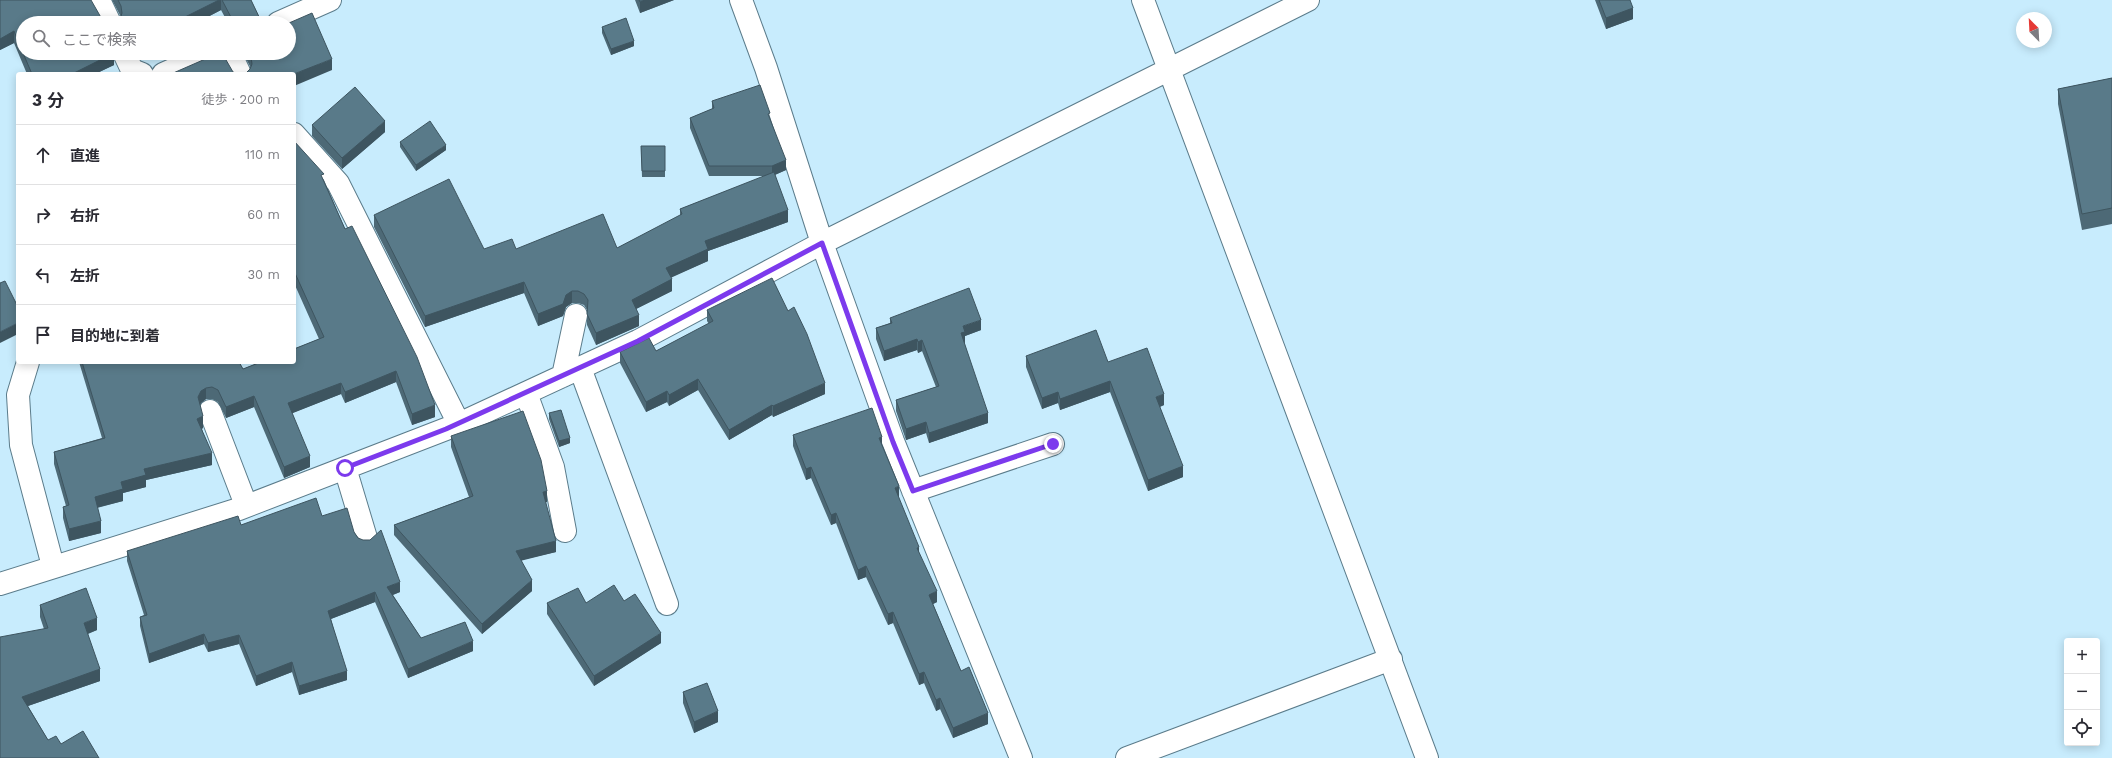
<!DOCTYPE html>
<html lang="ja">
<head>
<meta charset="utf-8">
<style>
	:root { --surface:#fff; --page:#f7f7f7; --text:#2b2b33; --muted:#7c7c81; --line:#e1e1e2 }
	body { margin:0; font-family:"Work Sans","Noto Sans JP",sans-serif; background:var(--page); color:var(--text) }
	.controls { position:absolute; right:12px; bottom:12px; display:grid; overflow:hidden; border-radius:4px; box-shadow:0 2px 10px #0003 }
	.controls button { width:36px; height:36px; display:grid; place-items:center; padding:0; border:0; border-bottom:1px solid var(--line); background:var(--surface); color:var(--text); font:20px sans-serif }
	.compass { position:absolute; left:2016px; top:12px; width:36px; height:36px; border-radius:50%; background:var(--surface); box-shadow:0 2px 10px #0003; rotate:336deg }
	.stop { position:absolute; width:12px; height:12px; margin:-9px; border:3px solid #7c3aed; border-radius:50%; background:#fff }
	.stop.end { background:#7c3aed; border-color:#fff; box-shadow:0 1px 4px #0008 }
	.list { margin:0; padding:0; list-style:none }
	h2 { display:flex; justify-content:space-between; align-items:center; height:52px; margin:0; padding:0 16px; font-size:17px }
	h2 small { font-size:13px; font-weight:400; color:var(--muted) }
	.list li { display:grid; grid-template-columns:26px 1fr auto; gap:12px; align-items:center; box-sizing:border-box; height:60px; padding:0 16px; border-top:1px solid var(--line) }
	.list b { display:block; font-size:15px; white-space:nowrap }
	.list em { font-size:13px; font-style:normal; color:var(--muted) }
	.icon { flex:none; width:22px; height:22px; fill:none; stroke:currentColor; stroke-width:2; stroke-linecap:round; stroke-linejoin:round }
	.map { position:relative; flex:none; width:2112px; height:758px; overflow:hidden }
	.search { position:absolute; background:var(--surface); box-shadow:0 2px 10px #0003; left:16px; top:16px; width:280px; height:44px; display:flex; align-items:center; gap:10px; box-sizing:border-box; padding:0 14px; border-radius:22px; color:var(--muted); font-size:15px }
	.panel { position:absolute; background:var(--surface); box-shadow:0 2px 10px #0003; left:16px; top:72px; width:280px; height:292px; border-radius:4px }
	.map>svg:first-child { display:block }
	.lines { fill:none; stroke-linecap:round; stroke-linejoin:round }
	.minor-casing { stroke:#5b7c8b; stroke-width:24 }
	.minor { stroke:#fff; stroke-width:22 }
	.wall { fill:#4d6976 }
	.shaded-wall { fill:#3e5560 }
	.building { fill:#597a89; stroke:#3e5560 }
	.route { stroke:#7c3aed; stroke-width:5 }
</style>
</head>
<body>
<div class="map">
<svg width="2112" height="758" viewBox="0 0 2112 758">
	<rect width="100%" height="100%" fill="#c8ecfd"/>
	<g class="lines">
		<defs>
			<path id="minor" d="M99,0L110,23
				M741,0L766,68L822,243L893,441L1021,758
				M1143,0L1427,758
				M278,23L330,0
				M124,53L132,70L142,74
				M230,53L240,74
				M163,74L210,53
				M294,134L338,183L459,424
				M28,362L18,395L21,445L53,566
				M580,368L667,604
				M563,376L576,315
				M526,393L553,467L565,531
				M210,411L246,505
				M345,468L366,538
				M913,491L1053,444
				M0,584L239,509L459,424L638,341L822,243L1308,0
				M1127,758L1391,659"/>
		</defs>
		<!-- minor casing -->
		<use href="#minor" class="minor-casing"/>
		<!-- minor -->
		<use href="#minor" class="minor"/>
	</g>
	<!-- wall -->
	<path class="wall" d="M0,0L114,65L95,74H27L14,43L0,50Z
		M112,0H251L262,23H228L221,10L196,23H114H115L120,19L121,17Z
		M635,0H674L640,13Z
		M1595,0H1630L1633,19L1606,29Z
		M602,27L634,46L611,55L602,33Z
		M243,53H289L332,70L246,73L251,68Z
		M2112,78V224L2082,230L2058,104V89Z
		M712,101L770,119L786,170L775,175L788,222L708,251V261L671,277L672,291L636,309L639,326L596,345L587,325V310L584,305L578,303H572L566,307L563,316L538,326L524,293L425,327L374,227V215L484,249H516L617,248L680,216V209L765,176H709L690,128V118L712,109Z
		M312,125L385,132L342,169L312,136Z
		M294,141L324,180L345,229L435,417L412,425L396,382L345,403L341,394L292,413L310,467L284,478L254,407L226,418L218,402L212,399H206L201,403L200,404L203,428L202,429L212,465L146,480V487L123,493V501L97,508L101,533L69,541L63,518V507L66,506L54,464V452L102,438L79,362H239L243,369L319,339L294,283Z
		M400,142L446,150L416,171L400,147Z
		M641,146H665V177H642Z
		M707,310L825,394L773,417L772,415L729,440L698,390L669,406L667,402L646,412L620,363V352L656,351L709,324L707,321Z
		M890,318L981,330L965,336L964,343L988,423L929,443L926,433L906,440L896,411V400L936,387L922,351L918,353L917,350L884,361L876,339V328L890,323Z
		M1026,356L1108,362L1164,405L1160,407L1183,477L1148,491L1110,392L1060,410L1058,403L1042,409L1026,367Z
		M549,413L570,443L559,447L549,419Z
		M793,435L882,446L899,497H898L937,602L933,604L961,671L988,724L953,738L940,709L936,711L924,683L919,685L893,623L888,625L866,577L858,580L836,523L831,525L811,478L806,480L793,446Z
		M451,436L547,502H545L556,552L521,560L532,591L482,634L394,535V525L469,497L451,447Z
		M322,516L354,532L400,592L393,595L421,638L473,651L408,678L375,602L331,619L347,680L299,695L292,672L256,686L239,644L208,652L204,644L149,663L140,626V617L144,615L127,561V551L241,525Z
		M624,601L661,643L594,686L547,614V603H586Z
		M40,605L97,630L88,634L100,681L28,706L48,740L61,744L0,758L44,629L40,617Z
		M683,692L718,722L694,733L683,703Z"/>
	<!-- shaded-wall -->
	<path class="shaded-wall" d="M219,0H221V10L196,23H173Z
		M645,0H674L640,13V2Z
		M1633,8V19L1606,29V18Z
		M14,31V43L0,50V39Z
		M634,41V46L611,55V49Z
		M114,53V65L95,74H72Z
		M332,59V70L294,86V74Z
		M385,121V132L342,169V158Z
		M446,145V150L416,171V165Z
		M786,160V170L772,176V166Z
		M788,210V222L708,251V261L666,280V268L705,241Z
		M672,279V291L632,311V300Z
		M524,282V293L425,327V316Z
		M572,291V303L566,307L563,316L538,326V314Z
		M639,315V326L596,345V333Z
		M981,320V330L965,336V343L961,344V333L963,326Z
		M18,323V334L0,343V332Z
		M917,339V350L884,361V351Z
		M922,340V351L918,353V342Z
		M396,371V382L345,403V392Z
		M698,379V390L669,406V395Z
		M1110,381V392L1060,410V399Z
		M341,383V394L288,415V403Z
		M825,383V394L773,417V406Z
		M206,388V399L201,403L198,409V397L201,391Z
		M667,391V402L646,412V402Z
		M1058,392V403L1042,409V398Z
		M1164,394V405L1156,408V397Z
		M254,396V407L226,418V407Z
		M435,405V417L412,425V414Z
		M772,405V415L729,440V430Z
		M988,413V423L929,443V433Z
		M203,416V428L197,430V419Z
		M926,422V433L906,440V429Z
		M882,437V448L879,438Z
		M570,438V443L559,447V441Z
		M212,453V465L146,480V487L123,493V501L95,508V497L144,469Z
		M310,456V467L284,478V467Z
		M1183,466V477L1148,491V480Z
		M811,467V478L806,480V469Z
		M899,486V497L895,499V488Z
		M547,491V502L543,503V492Z
		M836,513V523L831,525V515Z
		M101,521V533L69,541V529Z
		M556,541V552L516,562V551Z
		M919,547V557L917,548Z
		M866,566V577L858,580V570Z
		M532,580V591L482,634V624Z
		M400,582V592L387,597V587Z
		M937,591V602L929,606V595Z
		M375,592V602L328,620V611Z
		M893,612V623L888,625V614Z
		M97,618V630L84,635V623Z
		M661,633V643L594,686V676Z
		M204,634V644L149,663V654Z
		M239,635V644L208,652V643Z
		M473,641V651L408,678V669Z
		M292,662V672L256,686V676Z
		M100,669V681L22,708V697Z
		M347,671V680L299,695V686Z
		M924,672V683L919,685V674Z
		M940,698V709L936,711V700Z
		M718,711V722L694,733V722Z
		M988,713V724L953,738V728Z"/>
	<!-- building -->
	<path class="building" d="M0,0H91L103,21L107,23H23V53L14,31L0,39Z
		M118,0H219L173,23H165L164,21L160,23H114H115L120,19L122,13L121,6Z
		M222,0H251L262,23H234Z
		M639,0H645L640,2Z
		M1599,0H1630L1633,8L1606,18Z
		M312,13L332,59L294,74H243L246,73L250,69L252,64L251,57L249,53H289V23Z
		M626,18L634,41L611,49L602,27Z
		M23,53H114L72,74H32Z
		M219,53H222L233,72L237,74H171Z
		M2112,78V208L2082,214L2058,89Z
		M760,85L770,113L768,114L786,160L772,166H709L690,118L714,108L712,101Z
		M355,87L385,121L342,158L312,125Z
		M430,121L446,145L416,165L400,142Z
		M294,141L324,174L321,175L345,229L352,226L417,357L435,405L412,414L396,371L345,392L341,383L288,403L310,456L284,467L254,396L226,407L218,390L212,387L206,388L201,391L198,397L203,416L197,419L212,453L144,469L146,475L121,482L123,489L95,497L101,521L69,529L63,507L69,505L54,452L105,438L82,362H239L243,369L261,362H294V349L324,337L294,271Z
		M641,146H665V171H642Z
		M774,172L788,210L705,241L708,249L666,268L672,279L632,300L639,315L596,333L587,314L588,300L584,294L578,291H572L566,295L563,304L538,314L524,282L425,316L374,215L449,179L484,249L512,239L516,249L603,214L617,248L682,214L680,209Z
		M772,278L788,311L794,307L807,334L825,383L773,406L772,405L729,430L698,379L669,395L667,391L646,402L620,352L649,338L656,351L713,321L707,310Z
		M5,281L18,307V323L0,332V283Z
		M969,288L981,320L963,326L965,332L961,333L988,413L929,433L926,422L906,429L896,400L939,386L922,340L918,342L917,339L884,351L876,328L892,323L890,318Z
		M1096,330L1108,362L1147,348L1164,394L1156,397L1183,466L1148,480L1110,381L1060,399L1058,392L1042,398L1026,356Z
		M872,408L882,437L879,438L899,486L895,488L919,547L917,548L937,591L929,595L961,671L969,667L988,713L953,728L940,698L936,700L924,672L919,674L893,612L888,614L866,566L858,570L836,513L831,515L811,467L806,469L793,435Z
		M561,410L570,438L559,441L549,413Z
		M523,411L541,460L547,491L543,492L556,541L516,551L532,580L482,624L394,525L473,496L451,436Z
		M316,498L322,516L347,508L354,532L358,538L363,540H370L381,530L400,582L387,587L421,638L465,622L473,641L408,669L375,592L328,611L347,671L299,686L292,662L256,676L239,635L208,643L204,634L149,654L140,617L147,615L127,551L238,516L241,525Z
		M614,585L624,601L635,594L661,633L594,676L547,603L578,588L586,603Z
		M86,588L97,618L84,623L100,669L22,697L48,740L56,736L61,744L83,731L99,758H0V637L48,628L40,605Z
		M707,683L718,711L694,722L683,692Z"/>
	<g class="lines">
		<!-- route -->
		<path class="route" d="M345,468L446,429L638,341L822,243L893,442L913,491L1053,444"/>
	</g>
</svg>
<div class="controls">
<button>+</button>
<button>−</button>
<button><svg class="icon" aria-label="locate" viewBox="0 0 24 24"><circle cx="12" cy="12" r="6"/><path d="M12 2v4M12 18v4M2 12h4M18 12h4"/></svg></button>
</div>
<svg class="compass" viewBox="-18 -18 36 36"><path d="M0-13l5 13h-10z" fill="#e53935"/><path d="M0 13l5-13h-10z" fill="#7c7c81"/></svg>
<div class="stop" style="left:345px;top:468px"></div>
<div class="stop end" style="left:1053px;top:444px"></div>
<div class="search"><svg class="icon" aria-label="search" viewBox="0 0 24 24"><circle cx="10" cy="10" r="6"/><path d="M15 15l6 6"/></svg>ここで検索</div>
<section class="panel">
<h2>3 分<small>徒歩 · 200 m</small></h2>
<ul class="list">
<li><svg class="icon" aria-label="ahead" viewBox="0 0 24 24"><path d="M12 20V5M6 11l6-6 6 6"/></svg><div><b>直進</b></div><em>110 m</em></li>
<li><svg class="icon" aria-label="right" viewBox="0 0 24 24"><path d="M7 20v-9h11M14 6l5 5-5 5"/></svg><div><b>右折</b></div><em>60 m</em></li>
<li><svg class="icon" aria-label="left" viewBox="0 0 24 24"><path d="M17 20v-9H6M10 6l-5 5 5 5"/></svg><div><b>左折</b></div><em>30 m</em></li>
<li><svg class="icon" aria-label="arrive" viewBox="0 0 24 24"><path d="M6 21V4h12l-3 4 3 4H6"/></svg><div><b>目的地に到着</b></div></li>
</ul>
</section>
</div>
</body>
</html>
